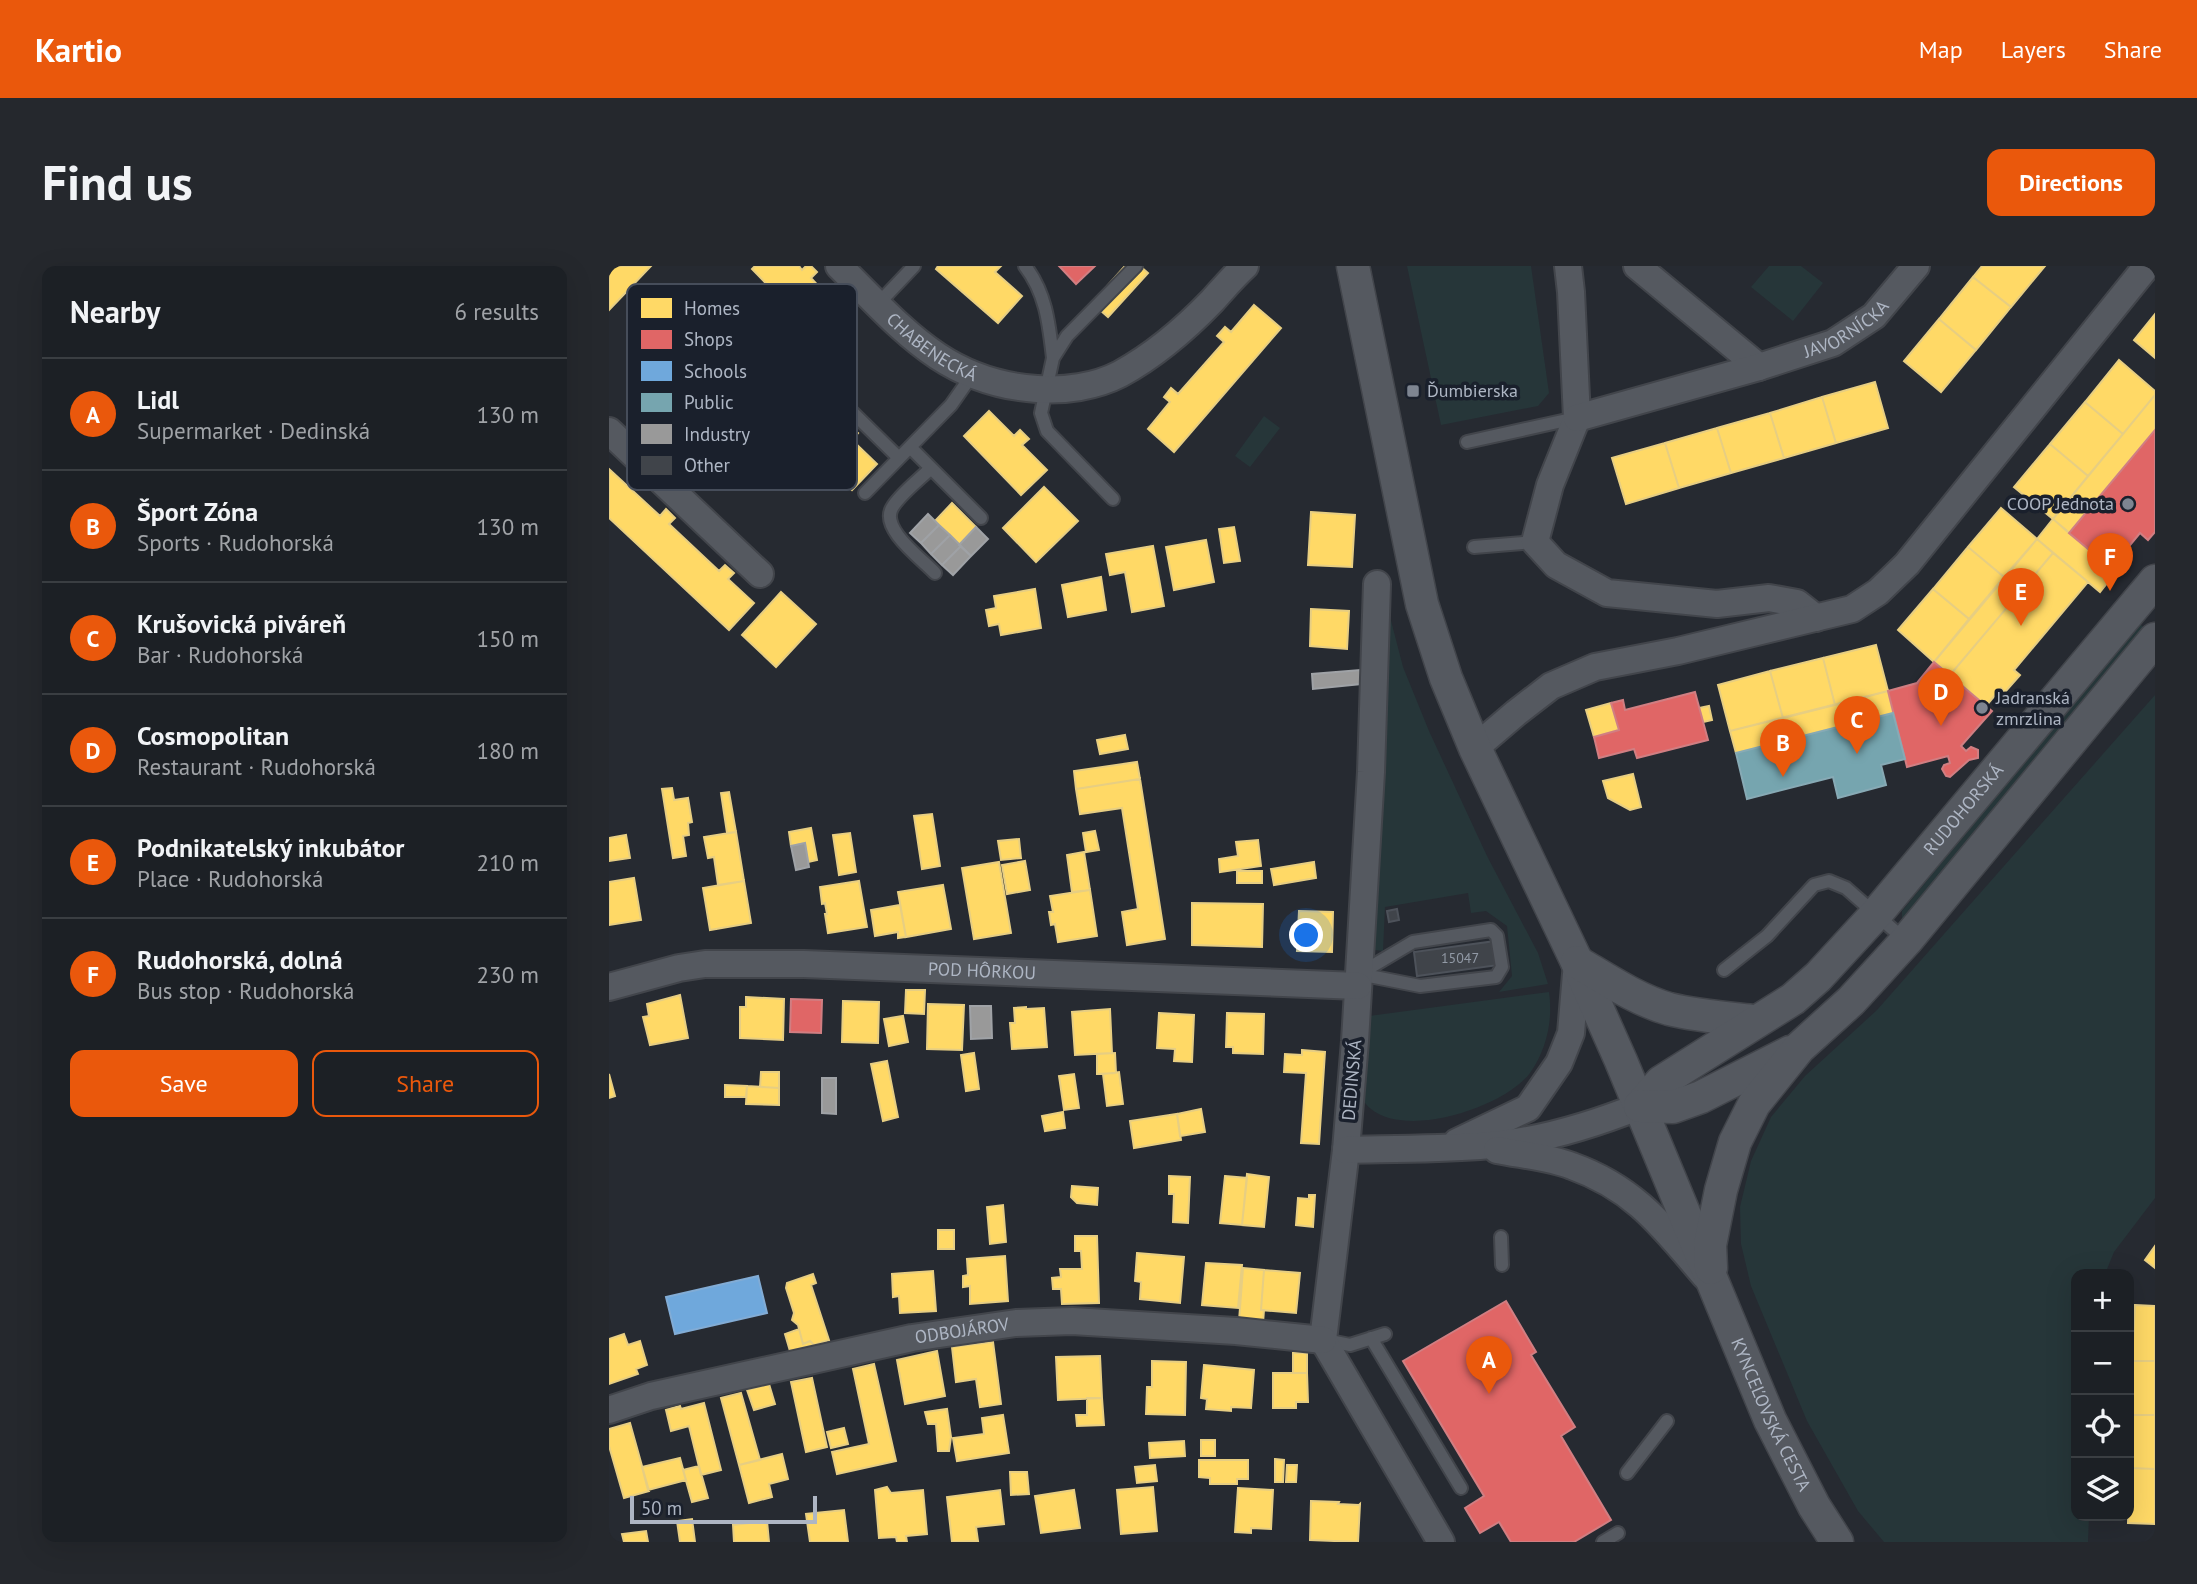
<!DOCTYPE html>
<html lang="en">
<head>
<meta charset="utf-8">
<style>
	:root { --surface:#1c2025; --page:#25282d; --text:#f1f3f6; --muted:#a0a3a7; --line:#3a3e42; --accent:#ea580c }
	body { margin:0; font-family:"PT Sans",sans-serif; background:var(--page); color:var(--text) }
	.controls { position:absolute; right:21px; bottom:21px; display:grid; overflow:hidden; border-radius:14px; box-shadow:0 7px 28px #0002 }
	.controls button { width:63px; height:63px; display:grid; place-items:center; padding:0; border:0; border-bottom:2px solid var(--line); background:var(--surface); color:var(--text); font:35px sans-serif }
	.scale { position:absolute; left:21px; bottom:18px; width:187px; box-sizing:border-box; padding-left:7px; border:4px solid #aeb6c4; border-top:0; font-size:19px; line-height:24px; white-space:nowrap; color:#aeb6c4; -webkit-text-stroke:5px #1a202c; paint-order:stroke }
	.you { position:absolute; left:698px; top:670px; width:24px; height:24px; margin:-18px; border:5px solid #fff; border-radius:50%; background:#1a73e8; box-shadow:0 0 0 10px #1a73e833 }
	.badge { display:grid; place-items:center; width:46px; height:46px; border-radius:50%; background:var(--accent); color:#fff; font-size:23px; font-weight:700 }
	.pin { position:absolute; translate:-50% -58px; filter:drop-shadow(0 2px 4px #0008) }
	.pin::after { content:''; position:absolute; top:37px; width:24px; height:21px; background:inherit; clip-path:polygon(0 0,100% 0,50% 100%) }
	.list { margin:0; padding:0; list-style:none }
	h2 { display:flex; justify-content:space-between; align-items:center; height:91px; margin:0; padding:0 28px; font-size:30px }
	h2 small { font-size:23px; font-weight:400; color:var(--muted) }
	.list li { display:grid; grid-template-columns:46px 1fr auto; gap:21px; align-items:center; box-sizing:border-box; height:112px; padding:0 28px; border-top:2px solid var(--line) }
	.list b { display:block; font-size:26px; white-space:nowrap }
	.list p { margin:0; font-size:23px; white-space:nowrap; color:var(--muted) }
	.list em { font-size:23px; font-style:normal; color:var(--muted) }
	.actions { display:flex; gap:14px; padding:21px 28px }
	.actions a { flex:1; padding:16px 0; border:2px solid var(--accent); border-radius:14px; text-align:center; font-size:24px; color:var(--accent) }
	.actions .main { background:var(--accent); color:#fff }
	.icon { flex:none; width:38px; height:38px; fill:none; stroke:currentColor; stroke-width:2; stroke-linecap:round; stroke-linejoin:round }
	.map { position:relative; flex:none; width:1546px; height:1276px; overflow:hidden; border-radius:14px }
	header { display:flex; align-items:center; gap:42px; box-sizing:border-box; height:98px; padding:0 35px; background:var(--accent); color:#fff }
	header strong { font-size:33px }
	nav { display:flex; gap:38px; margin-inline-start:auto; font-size:24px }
	.intro { display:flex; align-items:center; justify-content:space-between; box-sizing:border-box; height:168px; padding:0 42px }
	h1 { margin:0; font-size:49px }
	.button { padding:18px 32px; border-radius:14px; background:var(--accent); color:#fff; font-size:24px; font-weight:700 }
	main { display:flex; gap:42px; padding:0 42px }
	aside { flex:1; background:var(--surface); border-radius:14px; box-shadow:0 7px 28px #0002 }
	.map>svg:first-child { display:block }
	.green { fill:#263639 }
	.homes { fill:#ffd966; stroke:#e7ce82; stroke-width:2 }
	.shops { fill:#e06666; stroke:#d17e82; stroke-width:2 }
	.schools { fill:#6fa8dc; stroke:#82acd5; stroke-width:2 }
	.public { fill:#76a5af; stroke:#87aab5; stroke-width:2 }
	.industry { fill:#999; stroke:#9fa2a6; stroke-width:2 }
	.building { fill:#40444a; stroke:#4d525a; stroke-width:2 }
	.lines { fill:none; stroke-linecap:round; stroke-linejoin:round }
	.service-casing { stroke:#42454b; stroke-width:16 }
	.minor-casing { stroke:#42454b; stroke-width:30 }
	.tertiary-casing { stroke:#42454b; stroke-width:35 }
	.service { stroke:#555960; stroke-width:12 }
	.minor { stroke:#555960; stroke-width:26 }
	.tertiary { stroke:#555960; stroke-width:32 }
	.poi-dot { fill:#7e8591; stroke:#1a202c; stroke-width:2.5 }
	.labels { text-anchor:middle; stroke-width:7; stroke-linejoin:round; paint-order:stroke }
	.number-label { font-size:14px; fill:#929aa6 }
	.street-label { font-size:18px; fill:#aeb6c4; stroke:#1a202c }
	.poi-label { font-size:18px; fill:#aeb6c4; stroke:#1a202c; text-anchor:start }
	.key { fill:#1a202c; stroke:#464d5a; stroke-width:2 }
	.key-label { font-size:19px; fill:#aeb6c4 }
</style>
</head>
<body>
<header>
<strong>Kartio</strong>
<nav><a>Map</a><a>Layers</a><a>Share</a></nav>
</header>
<div class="intro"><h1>Find us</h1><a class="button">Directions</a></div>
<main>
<aside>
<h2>Nearby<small>6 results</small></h2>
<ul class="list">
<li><span class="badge">A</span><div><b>Lidl</b><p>Supermarket · Dedinská</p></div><em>130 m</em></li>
<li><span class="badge">B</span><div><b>Šport Zóna</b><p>Sports · Rudohorská</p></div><em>130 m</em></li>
<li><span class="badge">C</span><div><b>Krušovická piváreň</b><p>Bar · Rudohorská</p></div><em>150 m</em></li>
<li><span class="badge">D</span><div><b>Cosmopolitan</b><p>Restaurant · Rudohorská</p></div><em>180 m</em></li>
<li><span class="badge">E</span><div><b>Podnikatelský inkubátor</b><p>Place · Rudohorská</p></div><em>210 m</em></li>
<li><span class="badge">F</span><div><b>Rudohorská, dolná</b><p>Bus stop · Rudohorská</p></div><em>230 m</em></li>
</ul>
<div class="actions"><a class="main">Save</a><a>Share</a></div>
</aside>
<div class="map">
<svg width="1546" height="1276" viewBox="0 0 1546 1276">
	<rect width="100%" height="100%" fill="#262a31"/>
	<!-- green -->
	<path class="green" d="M798,0H922L940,127L929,140L832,159Z
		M1160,0H1192L1214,17L1184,55L1142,21Z
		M655,150L671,162L641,201L626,190Z
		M773,320L794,401L820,465L878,590L929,687L939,718L890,726L903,710L898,660L877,645L862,647L859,627L776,641L774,685L766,684L758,668Z
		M1529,357L1536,362L1296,653L1293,652V645Z
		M1546,429V932L1505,986L1496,1008H1467V1250H1480L1479,1276H1275L1249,1245L1198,1155L1142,1020L1132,978L1131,941L1142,895L1162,851L1196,810L1268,744Z
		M940,726C944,754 938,783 921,807C895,843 776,882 751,829C747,819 758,764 760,750Z"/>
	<!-- homes -->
	<path class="homes" d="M0,0H42L0,44Z
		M146,0H190L193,4L197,0H202L208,6L202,12L226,38L200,62L143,3Z
		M329,0H392L386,6L413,30L389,57L327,3Z
		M516,0H531L539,7L499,51L483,37Z
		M1373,0H1436L1402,41L1364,11Z
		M1364,11L1402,41L1367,84L1330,53Z
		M645,39L672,62L565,186L539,163L561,136L555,131L562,122L569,128L615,76L608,70L616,61L622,66Z
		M1546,48V92L1525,74Z
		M1330,53L1367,84L1332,126L1295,95Z
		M1510,94L1546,125V129L1514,168L1476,136Z
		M1266,116L1279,162L1227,177L1213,131Z
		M1546,129V164L1460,267L1444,253Z
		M1213,131L1227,177L1175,192L1161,147Z
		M1476,136L1514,168L1479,210L1441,178Z
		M210,140L234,165L240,159L249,167L243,174L268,198L243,224L184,166Z
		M380,145L405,170L411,164L420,173L413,179L438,204L412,229L355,170Z
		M1161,147L1175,192L1122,207L1108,162Z
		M1108,162L1122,207L1070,222L1056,177Z
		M1056,177L1070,222L1017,238L1003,192Z
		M1441,178L1479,210L1444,253L1405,221Z
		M0,203L51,250L57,243L66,252L60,258L110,305L116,299L125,307L119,313L145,337L120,364L0,252Z
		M435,221L469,255L427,296L394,262Z
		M343,237L367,261L350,279L326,255Z
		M1392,242L1428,273L1395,311L1359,281Z
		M702,246L746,249L743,301L699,299Z
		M1444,253L1507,306L1491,326L1428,273Z
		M625,261L631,295L615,297L610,263Z
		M1428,273L1444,287L1341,409L1325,396Z
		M597,274L605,316L565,324L557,281Z
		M544,280L555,340L523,346L516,306L501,309L497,288Z
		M1359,281L1395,311L1360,353L1324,323Z
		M1444,287L1479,316L1405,404L1411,409L1396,426L1392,422L1377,440L1341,409Z
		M492,311L497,344L459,351L453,319Z
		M426,323L432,362L392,369L390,358L380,360L377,344L387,342L385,330Z
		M1324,323L1360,353L1325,396L1289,364Z
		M172,326L207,358L167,401L133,369Z
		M702,343L740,345L738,383L701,380Z
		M1267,379L1279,425L1226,439L1214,392Z
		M1214,392L1226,439L1174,452L1161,405Z
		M1161,405L1174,452L1121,465L1109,419Z
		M1279,425L1284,447L1127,487L1121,465Z
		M1002,437L1010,464L985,471L977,444Z
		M1100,440L1103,454L1094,456L1090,442Z
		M516,469L519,483L491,488L488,474Z
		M528,496L531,513L467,523L465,505Z
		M1024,508L1032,541L1021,544L999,532L994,515Z
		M531,513L556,673L518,679L513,646L529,643L513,542L471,548L467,523Z
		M63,522L65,534L79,532L83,556L79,557L80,569L74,570L77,590L64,592L53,523Z
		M120,526L127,566L118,567L112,527Z
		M323,548L331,600L313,603L305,550Z
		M202,562L208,594L199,596L196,577L182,580L180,566Z
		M486,565L490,584L477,586L474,567Z
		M127,566L135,615L109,619L105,591L99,592L95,571Z
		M241,567L247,606L230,609L224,569Z
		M17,569L21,592L0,595V572Z
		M410,573L412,592L392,594L389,575Z
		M649,574L652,600L611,606L610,593L629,590L627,576Z
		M475,586L481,624L463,626L458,589Z
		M416,595L421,624L398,628L393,599Z
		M390,596L402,667L365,673L353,602Z
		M705,596L707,612L665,619L662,603Z
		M628,605H653V617H628Z
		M25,612L32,654L0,659V616Z
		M135,615L142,657L101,664L94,622Z
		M250,615L258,661L219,667L216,648H218L216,637L213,638L211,621Z
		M334,619L342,663L297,671L289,626Z
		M481,624L488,670L449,676L446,658L442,659L440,646H444L441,630Z
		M583,637L654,638L653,681L583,679Z
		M291,639L297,671L289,672V666L266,670L262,644Z
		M690,645L724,646L723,686L688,685Z
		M297,724H316L315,748L296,747Z
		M71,729L79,772L41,779L34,751L40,750L38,738Z
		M137,731L175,733L174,774L131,772V741H137Z
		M234,735L270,736L269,777L233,776Z
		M319,738L355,739L353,784L318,783Z
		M417,741V743L435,742L438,781L403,783L401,757H406L405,742Z
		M501,743L503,787L466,789L463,746Z
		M550,747L585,749L583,796L565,795L566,783L548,782Z
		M618,747L655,748L654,788L624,787V781H617Z
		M294,750L299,776L280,780L275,753Z
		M693,784L716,786L710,878L692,877L697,807L675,806L676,788L693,789Z
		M365,787L370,823L357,825L352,789Z
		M506,787L507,807L488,808V788Z
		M278,795L289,851L274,855L262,798Z
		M152,806H170V822L151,821Z
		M510,806L514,838L498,840L494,808Z
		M0,808L6,830L0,832Z
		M465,808L470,842L455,844L450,810Z
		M116,819L138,820L137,831H116Z
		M138,820L170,822V839L137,838Z
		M592,843L596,866L571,870L568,848Z
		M454,846L456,862L436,865L433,850Z
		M568,848L572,874L525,882L521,855Z
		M638,908L660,911L655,961L633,959Z
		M560,910L581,911L579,957L564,956L565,928H560Z
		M616,910L638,912L633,959L611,957Z
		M463,920L489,922L488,939L468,937L462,931Z
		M700,929H706L704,961L687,959L689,932L700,933Z
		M394,939L397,976L381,978L378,941Z
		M329,964H345V983H329Z
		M466,970H488L490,1037L453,1038L452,1023H444L443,1012L452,1011L451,1003H473L472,985H466Z
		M1546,980V1002L1536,994Z
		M528,987L575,991L571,1037L531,1033L532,1016L526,1015Z
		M396,990L399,1035L361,1038V1020L354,1021V1010L359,1009L358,993Z
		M597,997L633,999L629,1042L593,1039Z
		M634,1002L655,1004L652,1044H655L654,1057L630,1055Z
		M655,1004L691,1007L687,1047L652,1044Z
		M324,1005L327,1045L291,1047L290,1030L284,1031L283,1008Z
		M204,1008L207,1017L202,1019L220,1074L205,1079L201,1075L194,1078L189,1059L183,1054L185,1047L177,1022L178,1017Z
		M1526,1039L1546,1040V1095H1523Z
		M190,1063L194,1078L201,1075L205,1079L181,1085L176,1068Z
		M15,1068L19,1079L31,1075L38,1099L27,1103L29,1108L0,1118V1073Z
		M384,1076L392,1138L371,1141L367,1113L347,1116L343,1081Z
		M328,1085L336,1130L296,1138L288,1094Z
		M684,1087H698V1107H684Z
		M491,1090L493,1132L449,1134L447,1091Z
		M543,1095L577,1096L576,1149L537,1148L538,1121H543Z
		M1523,1095H1546V1149H1522Z
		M265,1098L287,1195L228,1208L223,1186L260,1178L244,1103Z
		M595,1099L645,1104L642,1142L622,1141V1145L597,1143L598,1133L592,1132Z
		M664,1107H698L699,1136H687V1142H664Z
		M203,1112L218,1181L197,1186L182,1116Z
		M160,1118L166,1138L145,1144L138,1124Z
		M132,1127L151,1194L130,1199L112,1132Z
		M478,1132H493L495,1159L468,1160L467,1149H478Z
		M95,1137L112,1204L92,1209L80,1160L62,1165L57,1144L71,1140L72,1143Z
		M338,1143L342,1171L340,1185H329L327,1158H319L316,1146Z
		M394,1149L400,1187L348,1195L344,1172L375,1168L373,1152Z
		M1522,1149H1546V1203L1521,1202Z
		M21,1157L40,1225L15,1232L0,1180V1163Z
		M235,1162L239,1178L222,1182L218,1166Z
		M592,1174H606V1190H592Z
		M575,1175L576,1190L541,1192L540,1177Z
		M173,1188L179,1213L160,1218L163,1231L140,1237L130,1199Z
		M71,1192L77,1214L39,1224L33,1201Z
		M666,1193L675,1194L674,1216H666Z
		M590,1194H639V1213H628V1218H601V1212L590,1211Z
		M546,1199L548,1215L528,1217L526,1201Z
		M678,1199H688L687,1216H677Z
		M90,1200L99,1232L83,1236L74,1204Z
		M1521,1202L1546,1203V1258L1519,1257Z
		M401,1206H418L420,1228L402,1229Z
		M278,1221L282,1227L314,1224L318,1268L297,1270L298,1276H288L287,1271L270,1272L266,1224Z
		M544,1221L548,1265L512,1268L508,1224Z
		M629,1222L664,1224L662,1263L642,1262V1267L626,1266Z
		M391,1224L395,1258L367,1261L369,1275L343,1276L338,1231Z
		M465,1224L471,1262L432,1267L426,1230Z
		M702,1235L730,1236L729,1238L750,1239L751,1238L749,1276L701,1274Z
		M235,1244L239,1276H201L197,1248Z
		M83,1253L86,1276H71L68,1255Z
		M158,1255L160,1276H125L124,1259Z
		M37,1265L39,1276H15L13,1268Z"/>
	<!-- shops -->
	<path class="shops" d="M450,0H486L467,18Z
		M1546,164V266L1539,274L1531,267L1502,302L1460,267Z
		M1325,396L1383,445L1352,480L1357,485L1362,481L1369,484V492L1360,494L1341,511L1337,510L1333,503L1335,499L1341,497L1339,490L1298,501L1279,425L1308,417Z
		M1086,426L1099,474L1028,492L1025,483L990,492L985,471L1010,464L1002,437L1014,434L1016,444Z
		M182,733L213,734L212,767L181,766Z
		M897,1035L927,1086L922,1089L966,1161L952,1170L1002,1254L965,1276H902L890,1256L871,1267L856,1242L875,1230L794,1095Z"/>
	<!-- schools -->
	<path class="schools" d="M149,1010L158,1047L66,1068L57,1031Z"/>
	<!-- public -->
	<path class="public" d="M1284,447L1296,493L1272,499L1277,519L1229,532L1224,511L1138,533L1127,487Z"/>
	<!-- industry -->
	<path class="industry" d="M319,248L330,259L312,277L301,267Z
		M330,259L341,269L322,288L312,277Z
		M367,261L379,273L362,290L350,279Z
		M341,269L352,280L333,299L322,288Z
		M352,280L362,290L344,309L333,299Z
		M751,404L752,418L704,423L703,408Z
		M196,577L200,601L187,604L182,580Z
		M361,740H382L383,772L362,773Z
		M213,812H227V848L213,847Z"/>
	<!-- building -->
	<path class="building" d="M788,643L790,654L780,656L778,645Z
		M894,674L897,698L808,710L805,686Z"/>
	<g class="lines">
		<defs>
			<path id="service" d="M416,0C437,27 440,58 444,92
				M269,38L305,0
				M234,137L290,192
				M858,176L967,152
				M301,181L372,252
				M322,202C311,213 290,229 283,242C271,263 313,293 326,307
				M256,227L342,139L363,109
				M504,233L438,165L432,147L444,92L458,70L527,0
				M865,281L926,276
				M882,664L888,670L893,701L887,711L811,720L750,708L804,676Z
				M1115,704L1158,670L1205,619L1220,615L1237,622L1296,674
				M892,971L893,999
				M762,1072L852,1222
				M716,1074L741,1079L776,1068
				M1018,1207L1058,1155
				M994,1276L1009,1267"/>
			<g id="minor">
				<path id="s1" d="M230,0C292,61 335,117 428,123C455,125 486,121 511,108C544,90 577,62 603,35C614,23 624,11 636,0"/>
				<path d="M959,0L962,26L968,152L941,219L926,276L947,299L998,327L1108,338L1160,332L1188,337L1207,352"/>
				<path d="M1028,0L1150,101"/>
				<path id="s2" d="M968,152L1150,101L1224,77L1265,50L1307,0"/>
				<path d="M0,165L151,308"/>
				<path d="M768,318L762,506L746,775L737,884L714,1074L832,1276"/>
				<path d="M866,482L907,447L942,420L986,401L1069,385L1243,343L1269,326L1298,298L1538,0"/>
				<path id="s3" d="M0,721L70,702L96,698H195L749,720"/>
				<path d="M848,876L919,842L950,797L962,767L968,696"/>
				<path d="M737,884C781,883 826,883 871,880C925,877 981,860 1031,840"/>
				<path d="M888,884C913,889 940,891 963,900C1027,923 1054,961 1096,1010"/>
				<path id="s4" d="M0,1144L42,1130L303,1072L407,1057L463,1055L627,1065L714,1074"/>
			</g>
			<g id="tertiary">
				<path id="s5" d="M744,0L813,338L837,412L866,482L968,696L1012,795L1161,1154L1205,1240L1228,1276"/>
				<path d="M968,696C997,713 1028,734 1060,743C1088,750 1117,752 1146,755"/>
				<path id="s6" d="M1031,840L1052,816L1184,733L1209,711L1268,647L1546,315"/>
				<path d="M1031,840L1064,841L1092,831L1181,786"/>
				<path d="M1102,1002L1101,979L1112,924L1126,876L1145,838L1190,782L1242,735L1297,675L1546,373"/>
			</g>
		</defs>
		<!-- service casing -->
		<use href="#service" class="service-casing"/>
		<!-- minor casing -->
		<use href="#minor" class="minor-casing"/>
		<!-- tertiary casing -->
		<use href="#tertiary" class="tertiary-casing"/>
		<!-- service -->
		<use href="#service" class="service"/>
		<!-- minor -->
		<use href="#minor" class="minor"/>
		<!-- tertiary -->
		<use href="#tertiary" class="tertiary"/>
	</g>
	<!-- markers -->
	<g class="poi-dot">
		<rect x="797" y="118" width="14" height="14" rx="3.5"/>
		<circle cx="1519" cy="238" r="7"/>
		<circle cx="1373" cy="442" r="7"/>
	</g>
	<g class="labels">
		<!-- number labels -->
		<g class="number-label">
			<text x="851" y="697">15047</text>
		</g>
		<!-- street labels -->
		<g class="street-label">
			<text dy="6" stroke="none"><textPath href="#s2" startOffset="285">JAVORNÍCKA</textPath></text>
			<text dy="6" stroke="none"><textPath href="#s1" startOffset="124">CHABENECKÁ</textPath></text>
			<text dy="6" stroke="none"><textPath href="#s6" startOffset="443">RUDOHORSKÁ</textPath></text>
			<text dy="6" stroke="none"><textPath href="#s3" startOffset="376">POD HÔRKOU</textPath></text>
			<text transform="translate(743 814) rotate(-85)" y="6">DEDINSKÁ</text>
			<text dy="6" stroke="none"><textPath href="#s4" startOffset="362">ODBOJÁROV</textPath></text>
			<text dy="6" stroke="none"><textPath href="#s5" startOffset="1228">KYNCEĽOVSKÁ CESTA</textPath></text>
		</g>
		<!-- poi labels -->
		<g class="poi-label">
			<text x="818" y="131">Ďumbierska</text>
			<text x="1505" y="244" text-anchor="end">COOP Jednota</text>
			<text x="1387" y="438">Jadranská<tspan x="1387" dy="21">zmrzlina</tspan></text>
		</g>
	</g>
	<!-- legend -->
	<rect x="18" y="18" width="230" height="206" rx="10" class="key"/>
	<rect x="32" y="32" width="31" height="20" fill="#ffd966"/>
	<rect x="32" y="64" width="31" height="19" fill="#e06666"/>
	<rect x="32" y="95" width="31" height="20" fill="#6fa8dc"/>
	<rect x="32" y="127" width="31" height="19" fill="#76a5af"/>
	<rect x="32" y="158" width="31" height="20" fill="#999"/>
	<rect x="32" y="190" width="31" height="19" fill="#40444a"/>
	<g class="key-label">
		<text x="75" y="49">Homes</text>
		<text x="75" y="80">Shops</text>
		<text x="75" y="112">Schools</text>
		<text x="75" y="143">Public</text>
		<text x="75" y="175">Industry</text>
		<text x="75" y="206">Other</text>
	</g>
</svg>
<div class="controls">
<button>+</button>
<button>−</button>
<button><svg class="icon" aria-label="locate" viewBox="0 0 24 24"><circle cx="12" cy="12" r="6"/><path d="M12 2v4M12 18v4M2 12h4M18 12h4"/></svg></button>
<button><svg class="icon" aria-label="layers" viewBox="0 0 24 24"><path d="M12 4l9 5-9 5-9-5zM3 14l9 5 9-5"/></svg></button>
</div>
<div class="scale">50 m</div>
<div class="you"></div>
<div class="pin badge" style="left:880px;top:1128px">A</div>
<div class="pin badge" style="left:1174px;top:511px">B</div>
<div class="pin badge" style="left:1248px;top:488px">C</div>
<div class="pin badge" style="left:1332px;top:460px">D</div>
<div class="pin badge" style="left:1412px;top:360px">E</div>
<div class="pin badge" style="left:1501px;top:325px">F</div>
</div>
</main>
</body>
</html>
